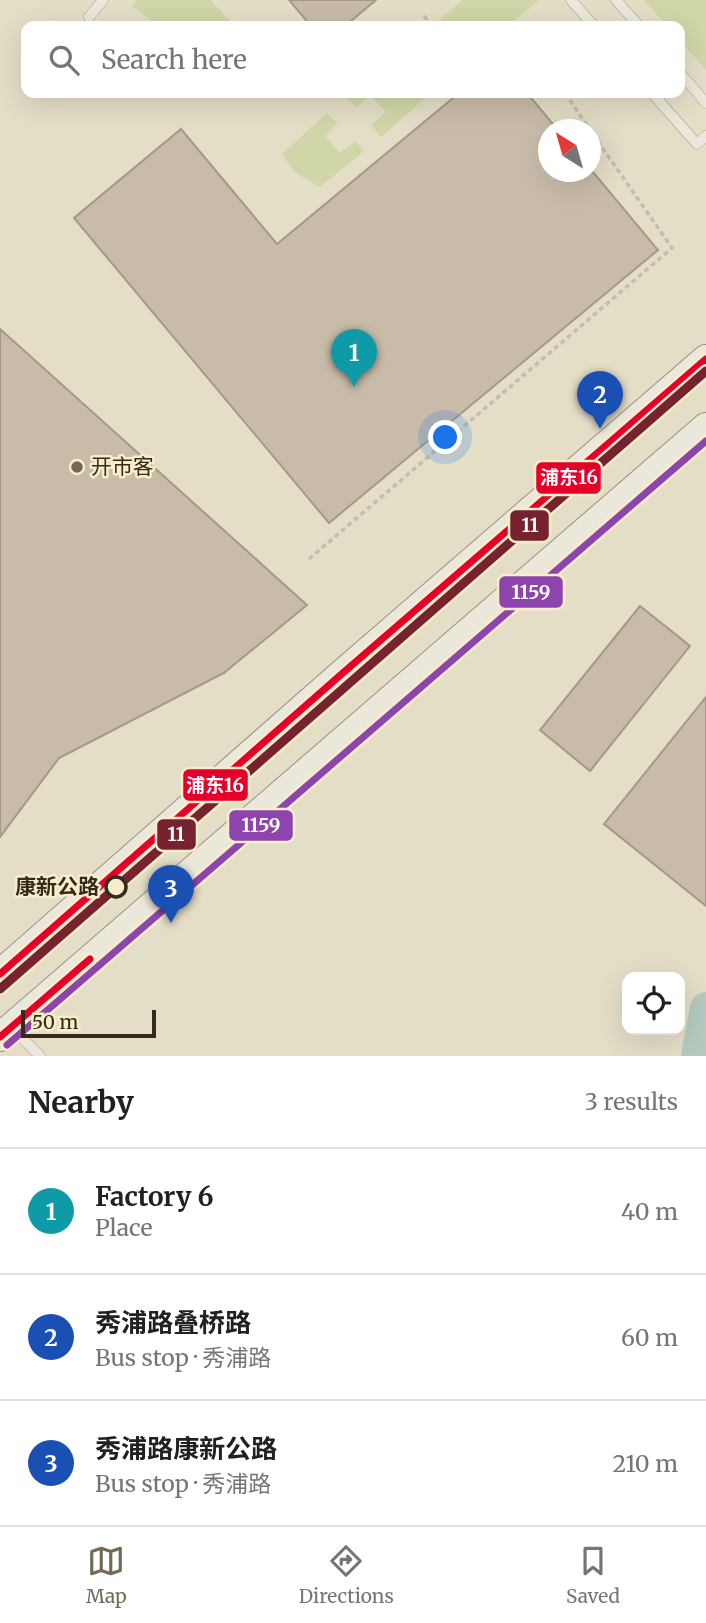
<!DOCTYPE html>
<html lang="en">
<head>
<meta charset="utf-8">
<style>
	:root { --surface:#fff; --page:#f2f2f2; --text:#202124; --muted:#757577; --line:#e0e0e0; --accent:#736957 }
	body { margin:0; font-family:Merriweather,"Noto Sans SC",serif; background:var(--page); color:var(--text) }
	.controls { position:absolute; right:21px; bottom:21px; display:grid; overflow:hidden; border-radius:14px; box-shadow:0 7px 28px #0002 }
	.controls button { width:63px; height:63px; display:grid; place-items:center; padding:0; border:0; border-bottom:2px solid var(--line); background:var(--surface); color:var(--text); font:35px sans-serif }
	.compass { position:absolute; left:538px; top:119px; width:63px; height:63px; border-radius:50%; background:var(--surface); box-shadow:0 7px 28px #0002; rotate:323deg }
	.scale { position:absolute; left:21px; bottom:18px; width:135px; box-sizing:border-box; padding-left:7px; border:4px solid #362a1a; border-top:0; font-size:19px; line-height:24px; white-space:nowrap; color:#362a1a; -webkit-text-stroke:5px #f8eeca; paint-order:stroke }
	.you { position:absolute; left:446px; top:438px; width:24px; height:24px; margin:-18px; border:5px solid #fff; border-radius:50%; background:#1a73e8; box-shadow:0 0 0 10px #1a73e833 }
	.badge { display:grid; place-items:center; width:46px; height:46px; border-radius:50%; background:var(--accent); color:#fff; font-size:23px; font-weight:700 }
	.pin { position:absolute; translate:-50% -58px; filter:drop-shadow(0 2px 4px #0008) }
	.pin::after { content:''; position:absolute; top:37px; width:24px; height:21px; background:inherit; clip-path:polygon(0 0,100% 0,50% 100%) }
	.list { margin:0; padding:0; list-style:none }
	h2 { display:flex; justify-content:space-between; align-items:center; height:91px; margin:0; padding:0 28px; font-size:30px }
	h2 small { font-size:23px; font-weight:400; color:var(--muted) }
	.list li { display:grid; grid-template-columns:46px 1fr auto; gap:21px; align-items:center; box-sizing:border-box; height:126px; padding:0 28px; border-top:2px solid var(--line) }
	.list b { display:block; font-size:26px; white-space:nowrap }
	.list p { margin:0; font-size:23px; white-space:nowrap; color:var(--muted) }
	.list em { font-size:23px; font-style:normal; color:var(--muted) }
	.icon { flex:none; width:38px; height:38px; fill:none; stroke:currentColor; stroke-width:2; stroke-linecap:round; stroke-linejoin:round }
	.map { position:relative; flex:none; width:706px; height:1056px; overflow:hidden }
	.search { position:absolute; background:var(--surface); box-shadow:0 7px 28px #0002; left:21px; right:21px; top:21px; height:77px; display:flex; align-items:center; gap:18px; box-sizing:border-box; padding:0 24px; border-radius:14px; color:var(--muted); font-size:26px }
	.sheet { height:469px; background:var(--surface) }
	nav { display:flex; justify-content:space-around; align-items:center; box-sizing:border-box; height:98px; border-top:2px solid var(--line); background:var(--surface); font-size:19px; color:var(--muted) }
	nav a { display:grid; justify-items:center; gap:4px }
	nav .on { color:var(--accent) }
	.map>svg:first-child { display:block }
	.green { fill:#d1d6a8 }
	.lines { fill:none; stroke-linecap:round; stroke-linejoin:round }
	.river { stroke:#b4cabe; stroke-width:32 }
	.building { fill:#c8bba8; stroke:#a49987; stroke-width:2 }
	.service-casing { stroke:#a8a291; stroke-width:11 }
	.secondary-casing { stroke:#989181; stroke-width:30 }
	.path { stroke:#c3beb1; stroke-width:3.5; stroke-dasharray:5 3.5; stroke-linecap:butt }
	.service { stroke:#ebe7da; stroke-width:10 }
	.secondary { stroke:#ebe7da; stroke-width:28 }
	.bus-1-casing { stroke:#f8eeca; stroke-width:12 }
	.bus-2-casing { stroke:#f8eeca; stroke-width:12 }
	.bus-1 { stroke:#e4002b; stroke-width:7 }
	.bus-2 { stroke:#8e44ad; stroke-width:7 }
	.metro-1-casing { stroke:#f8eeca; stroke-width:14 }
	.metro-1 { stroke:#76232f; stroke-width:9 }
	.poi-dot { fill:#736957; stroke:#f8eeca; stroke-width:2.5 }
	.stop-dot { fill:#f8eeca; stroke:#362a1a; stroke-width:3.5 }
	.labels { text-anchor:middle; stroke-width:5; stroke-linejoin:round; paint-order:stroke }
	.poi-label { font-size:21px; fill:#362a1a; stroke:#f8eeca; text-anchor:start }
	.stop-label { font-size:21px; font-weight:bold; fill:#362a1a; stroke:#f8eeca; text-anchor:end }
	.line-badge { stroke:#f8eeca; stroke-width:2.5 }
	.badge-label { font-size:19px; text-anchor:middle; font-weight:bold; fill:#fff }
</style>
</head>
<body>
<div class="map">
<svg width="706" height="1056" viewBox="0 0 706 1056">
	<rect width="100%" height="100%" fill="#e4dec7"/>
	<!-- green -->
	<path class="green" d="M137,0H210L235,26H158L132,6Z
		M463,0H539L508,26H432Z
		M644,0H706V70L680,40V26H667Z
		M354,93H431L381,137L371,125L386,112L370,95L356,108L347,98Z
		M327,113L338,123L325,136L340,153L355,141L364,151L320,187L295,172L282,154Z"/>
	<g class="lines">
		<!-- river -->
		<path class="river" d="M697,1056L706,1008"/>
	</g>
	<!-- building -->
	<path class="building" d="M289,0H376L345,26H311Z
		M459,93H527L558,130H549V172H593L658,250L329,523L74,218L181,129L277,244Z
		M0,329L307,605L224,673L59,758L0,837Z
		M640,606L690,646L590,771L540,730Z
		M706,697V906L604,824Z"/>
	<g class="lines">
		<defs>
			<path id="service" d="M571,0L594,26
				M616,0L639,26
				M89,17L103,0
				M680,73L706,103
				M652,93L697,144L706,136
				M13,1029L40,1056"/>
			<path id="secondary" d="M0,974L344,672L706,359
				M0,1037L706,427"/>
		</defs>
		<!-- service casing -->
		<use href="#service" class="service-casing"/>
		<!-- secondary casing -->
		<use href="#secondary" class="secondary-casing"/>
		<!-- path -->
		<path class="path" d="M424,16L433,26
			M565,93L590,130
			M309,559L672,248L590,130"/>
		<!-- service -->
		<use href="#service" class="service"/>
		<!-- secondary -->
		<use href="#secondary" class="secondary"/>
		<defs>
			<path id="bus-1" d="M0,974L344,672L706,359
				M0,1037L90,959"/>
			<path id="bus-2" d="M7,1045L706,441"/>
		</defs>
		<!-- bus-1 casing -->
		<use href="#bus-1" class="bus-1-casing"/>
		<!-- bus-2 casing -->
		<use href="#bus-2" class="bus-2-casing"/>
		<!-- bus-1 -->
		<use href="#bus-1" class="bus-1"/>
		<!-- bus-2 -->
		<use href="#bus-2" class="bus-2"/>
		<defs>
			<path id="metro-1" d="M0,989L706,371"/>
		</defs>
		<!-- metro-1 casing -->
		<use href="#metro-1" class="metro-1-casing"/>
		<!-- metro-1 -->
		<use href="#metro-1" class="metro-1"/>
	</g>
	<!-- markers -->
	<circle class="poi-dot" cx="77" cy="467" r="7"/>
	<circle class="stop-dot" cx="116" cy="887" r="10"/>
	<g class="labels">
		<!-- poi labels -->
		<g class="poi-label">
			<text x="91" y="474">开市客</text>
		</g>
		<!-- stop labels -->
		<g class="stop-label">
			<text x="99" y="894">康新公路</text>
		</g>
	</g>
	<g class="line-badge">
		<rect x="535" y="461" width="67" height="34" rx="7" fill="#e4002b"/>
		<rect x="509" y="509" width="41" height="33" rx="7" fill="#76232f"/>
		<rect x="498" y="575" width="66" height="34" rx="7" fill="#8e44ad"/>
		<rect x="182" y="768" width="67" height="34" rx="7" fill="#e4002b"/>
		<rect x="228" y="809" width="66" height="33" rx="7" fill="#8e44ad"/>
		<rect x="156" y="818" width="41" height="33" rx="7" fill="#76232f"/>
	</g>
	<g class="badge-label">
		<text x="569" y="484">浦东16</text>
		<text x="530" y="532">11</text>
		<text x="531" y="599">1159</text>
		<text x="215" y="792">浦东16</text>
		<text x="261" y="832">1159</text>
		<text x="176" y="841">11</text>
	</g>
</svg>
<div class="controls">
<button><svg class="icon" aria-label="locate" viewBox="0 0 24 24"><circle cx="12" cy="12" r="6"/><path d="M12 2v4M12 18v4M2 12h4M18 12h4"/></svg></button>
</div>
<svg class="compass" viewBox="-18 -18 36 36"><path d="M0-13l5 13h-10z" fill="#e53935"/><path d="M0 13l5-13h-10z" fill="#757577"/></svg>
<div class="scale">50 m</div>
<div class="you"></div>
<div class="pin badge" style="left:354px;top:387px;background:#0f9aa8">1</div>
<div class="pin badge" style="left:600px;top:429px;background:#1a4fb4">2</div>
<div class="pin badge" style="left:171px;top:923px;background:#1a4fb4">3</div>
<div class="search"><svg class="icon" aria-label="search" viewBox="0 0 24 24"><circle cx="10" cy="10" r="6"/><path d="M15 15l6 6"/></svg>Search here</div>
</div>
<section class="sheet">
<h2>Nearby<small>3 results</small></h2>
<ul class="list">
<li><span class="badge" style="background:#0f9aa8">1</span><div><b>Factory 6</b><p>Place</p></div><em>40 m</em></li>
<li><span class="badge" style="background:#1a4fb4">2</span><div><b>秀浦路叠桥路</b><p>Bus stop · 秀浦路</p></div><em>60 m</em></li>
<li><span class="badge" style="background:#1a4fb4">3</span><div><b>秀浦路康新公路</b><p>Bus stop · 秀浦路</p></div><em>210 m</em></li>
</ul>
</section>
<nav>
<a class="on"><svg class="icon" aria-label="map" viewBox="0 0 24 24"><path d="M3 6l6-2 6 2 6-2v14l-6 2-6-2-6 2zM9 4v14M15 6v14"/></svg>Map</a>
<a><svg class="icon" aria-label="directions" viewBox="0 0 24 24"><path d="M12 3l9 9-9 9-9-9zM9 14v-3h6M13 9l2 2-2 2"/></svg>Directions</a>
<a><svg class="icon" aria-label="saved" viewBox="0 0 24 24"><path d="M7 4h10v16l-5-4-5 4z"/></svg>Saved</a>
</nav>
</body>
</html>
